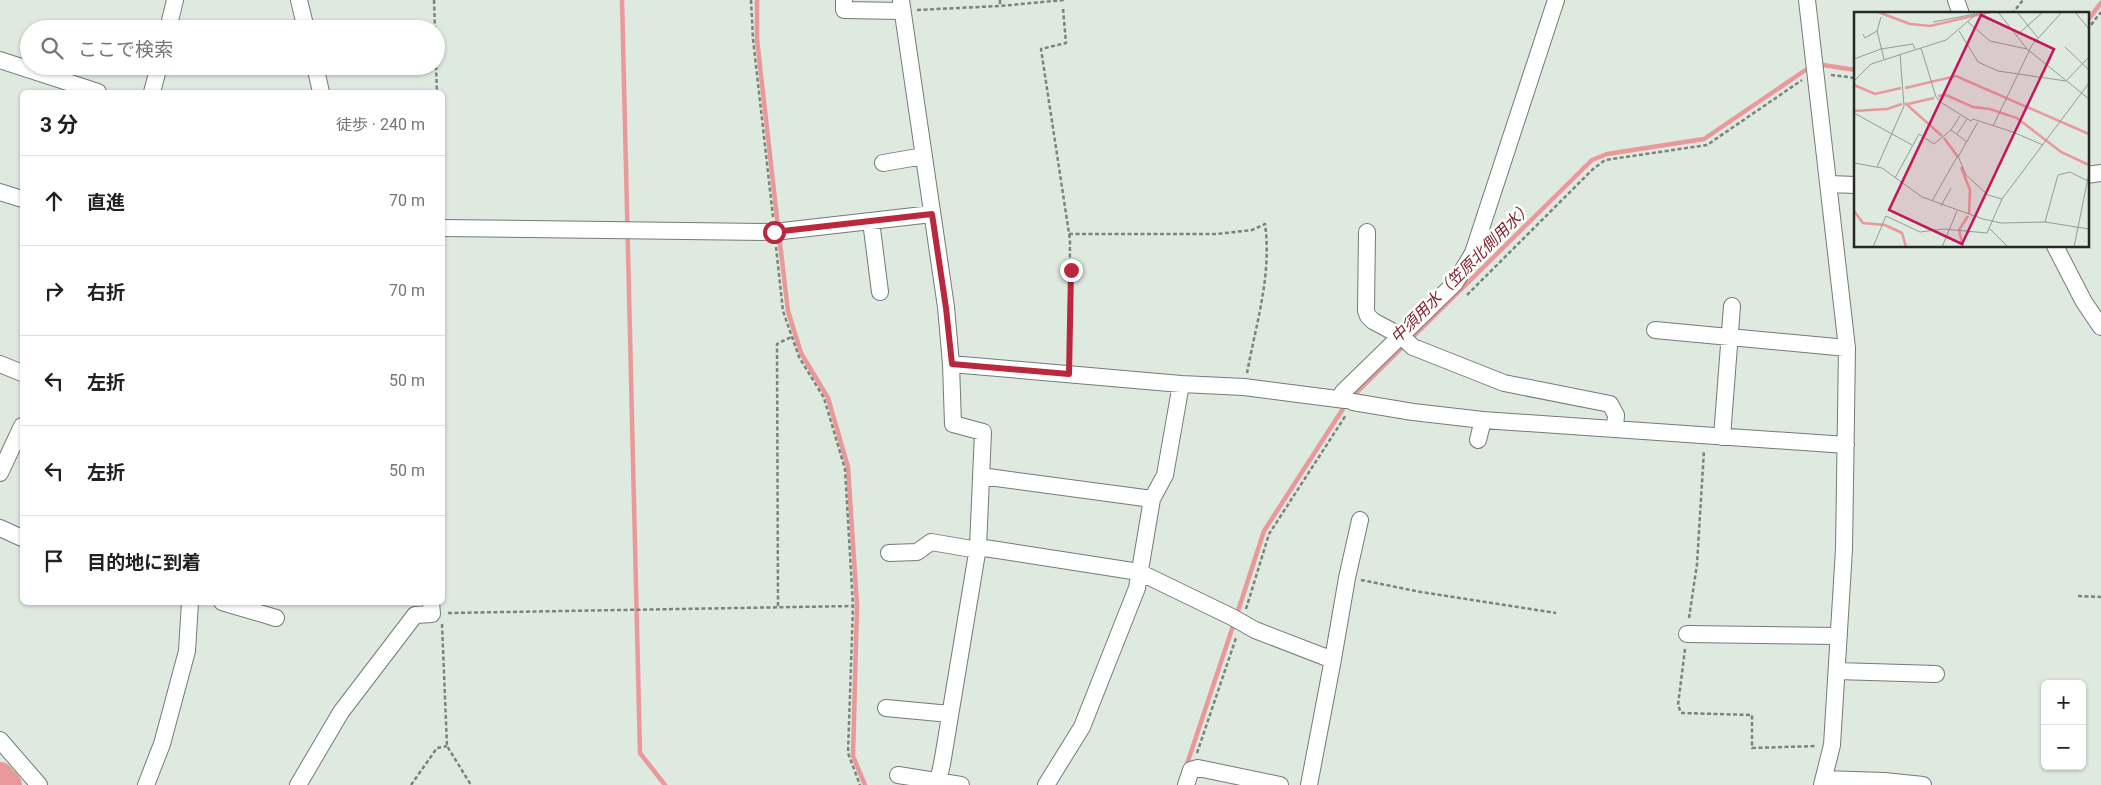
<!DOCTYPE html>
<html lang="ja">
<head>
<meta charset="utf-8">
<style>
	:root { --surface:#fff; --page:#f2f2f2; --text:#202124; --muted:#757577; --line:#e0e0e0 }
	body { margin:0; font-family:Roboto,"Noto Sans JP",sans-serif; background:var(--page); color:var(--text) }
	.controls { position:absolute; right:15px; bottom:15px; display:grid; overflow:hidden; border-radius:8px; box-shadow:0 1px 4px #0004 }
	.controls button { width:45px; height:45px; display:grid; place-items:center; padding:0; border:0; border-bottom:1px solid var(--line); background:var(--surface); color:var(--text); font:25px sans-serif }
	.stop { position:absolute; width:15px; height:15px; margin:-11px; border:4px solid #ba283d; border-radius:50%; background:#fff }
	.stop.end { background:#ba283d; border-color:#fff; box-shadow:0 1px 5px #0008 }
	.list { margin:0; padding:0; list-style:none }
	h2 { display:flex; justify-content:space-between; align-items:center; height:65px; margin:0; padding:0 20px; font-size:21px }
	h2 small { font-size:16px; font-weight:400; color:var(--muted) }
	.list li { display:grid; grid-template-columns:32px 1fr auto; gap:15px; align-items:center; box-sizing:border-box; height:90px; padding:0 20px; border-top:1px solid var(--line) }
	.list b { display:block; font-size:19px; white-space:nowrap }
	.list em { font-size:16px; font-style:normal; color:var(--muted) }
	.icon { flex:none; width:28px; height:28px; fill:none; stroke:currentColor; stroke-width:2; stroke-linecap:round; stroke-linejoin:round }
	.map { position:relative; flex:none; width:2101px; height:785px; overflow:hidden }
	.search { position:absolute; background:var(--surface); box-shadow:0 1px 4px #0004; left:20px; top:20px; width:425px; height:55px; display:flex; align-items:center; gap:12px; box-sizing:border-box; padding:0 18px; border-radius:28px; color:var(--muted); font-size:19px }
	.panel { position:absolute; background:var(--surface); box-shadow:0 1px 4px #0004; left:20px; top:90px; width:425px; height:515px; border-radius:8px }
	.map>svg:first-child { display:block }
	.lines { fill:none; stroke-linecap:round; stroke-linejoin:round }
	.stream { stroke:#ea999a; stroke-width:4.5 }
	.river { stroke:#ea999a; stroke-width:28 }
	.minor-casing { stroke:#727c74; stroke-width:18 }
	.path { stroke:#7c837d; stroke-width:2.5; stroke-dasharray:4 2.5; stroke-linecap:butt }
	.minor { stroke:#fff; stroke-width:16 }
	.route { stroke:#ba283d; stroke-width:6 }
	.labels { text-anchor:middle; stroke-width:5; stroke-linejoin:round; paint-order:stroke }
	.water-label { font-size:16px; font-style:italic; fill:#82242e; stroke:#fff }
	.inset-river { fill:none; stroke:#ea999a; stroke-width:2.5 }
	.inset-road { fill:none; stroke:#949c96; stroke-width:1 }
	.view { fill:#c2185b; fill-opacity:0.15; stroke:#c2185b; stroke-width:2.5 }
	.inset-edge { fill:none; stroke:#252926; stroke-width:2.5 }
</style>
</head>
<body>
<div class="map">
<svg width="2101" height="785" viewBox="0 0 2101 785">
	<rect width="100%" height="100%" fill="#dee9e0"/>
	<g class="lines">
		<!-- stream -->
		<path class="stream" d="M622,0L640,753L665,785
			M757,0V39L778,227
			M2087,21L2101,3
			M1823,65L1855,70
			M779,235L788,311L801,353L828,398L848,467L857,605L853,756L865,785
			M1351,398L1592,160L1607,154L1704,139L1807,69
			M1238,611L1264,531L1346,404
			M1186,767L1234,623"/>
		<!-- river -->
		<path class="river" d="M0,776L8,785"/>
		<defs>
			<path id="minor" d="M299,0L306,29
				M844,0V10L902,11
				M901,0L946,307L951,364L953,424L983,432L978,547L942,764L937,785
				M1807,0L1847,348L1844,549L1832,745L1822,785
				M1956,0L1961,14
				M168,29L175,0
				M0,60L98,92
				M315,66L321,92
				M152,92L159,66
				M883,163L924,156
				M2087,175L2101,173
				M1830,184L1855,185
				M0,192L22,199
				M871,221L880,292
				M442,228L774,232L932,214
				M1367,232L1366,311L1368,316L1373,321L1401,336L1413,347L1504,383L1610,404L1616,415L1615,429
				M2055,246L2084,302L2101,327
				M1655,330L1847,348
				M0,364L22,373
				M951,364L1181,384L1244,387L1345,400
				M1339,399L1343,392L1455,283L1473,253L1556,0
				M1353,402L1413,412L1483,420L1846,445
				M1722,437L1732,306
				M1478,440L1483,420
				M0,473L22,426
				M981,476L1152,499
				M0,528L22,538
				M978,547L1139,572L1232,617L1255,630L1325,657L1333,659L1309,785
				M889,553L917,552L931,542L978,550
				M222,602L276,618
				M1687,634L1839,636
				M1333,659L1347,578L1360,520
				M1837,671L1936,674
				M886,708L950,714
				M0,740L39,785
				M898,775L961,785
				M1824,779L1884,781L1923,785
				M146,785L162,744L187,651L190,602
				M298,785L341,712L415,615L432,614L431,602
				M1046,785L1082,727L1137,588L1152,499L1165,475L1181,384
				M1186,785L1191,770L1198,768L1280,785"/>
		</defs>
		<!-- minor casing -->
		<use href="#minor" class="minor-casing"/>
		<!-- path -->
		<path class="path" d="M434,0L435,29
			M751,0L753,39L773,217
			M1000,0V6
			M1063,9L1066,43L1041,49L1070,240L1069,360
			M917,10L1000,6L1064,0
			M2012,14L2023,0
			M2087,30L2101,12
			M436,66L437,92
			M1831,75L1855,78
			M1069,234H1217L1252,230L1265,224C1272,275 1256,324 1247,373
			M776,247L783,311L799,357L824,398L845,469L853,606L848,753L860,785
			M1467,295L1592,170L1605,160L1707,145L1802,80
			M1361,580L1421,592L1556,613
			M2078,596L2101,597
			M778,606L777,344L791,337
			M1246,609L1269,534L1346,415
			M448,613L853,606
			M1689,618L1697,564L1704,450
			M442,624L447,746L471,785
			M1685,649L1678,705L1681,713L1752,715V748L1816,746
			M1197,753L1236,638
			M411,785L437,748L447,746"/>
		<!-- minor -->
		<use href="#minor" class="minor"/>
	</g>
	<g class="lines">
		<!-- route -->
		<path class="route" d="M774,232L932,214L946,308L952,364L1069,374L1071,270"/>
	</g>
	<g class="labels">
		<!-- water labels -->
		<g class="water-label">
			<text transform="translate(1461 272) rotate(-45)" y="6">中須用水（笠原北側用水）</text>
		</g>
	</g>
	<!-- overview -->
	<g transform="translate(1854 12)">
		<rect width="235" height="235" fill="#dee9e0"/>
		<path class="inset-river" d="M24,0L56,12L76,14L136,0M0,73L21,82L47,76M51,76L102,64L235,122M84,84L92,83L119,95L136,97L163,106L207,140L235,153M51,91L88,124M54,92L80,86M0,99L33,97L48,92M90,126L104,145M107,155L116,178L115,202M0,199L9,211L31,213L48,221L52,235M109,235L105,218L114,204"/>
		<path class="inset-road" d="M144,0L173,37L235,87M163,0L184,26M221,0L235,17M27,5L23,19L30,47M79,10L121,2M114,10L136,29L173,37M105,19L124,50L144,59L212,69L235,45M9,22L11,26L23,19M162,24L189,0M211,35L235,58M67,36L82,85L88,91L117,109L119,107L159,120L189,133M27,37L59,32L61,37M0,47L27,37M0,69L17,52L92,28L125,0M0,101L58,133M139,114L178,33L208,0M97,118L113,130M103,122L113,107M104,144L112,163L134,183L148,187M104,145L124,110M0,151L28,156L68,185L129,207L147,211L191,210L235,217M23,155L50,94L46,42M41,166L65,122L80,132L97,118L106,104M78,189L103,145M87,194L97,176M191,210L204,163L216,160L234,169M136,217L154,235M19,235L32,204L66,220L90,217L133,221L148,187L235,71M88,235L103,199M220,235L235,161"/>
		<path class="view" d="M127,3L200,37L108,232L35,198Z"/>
		<rect width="235" height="235" class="inset-edge"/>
	</g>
</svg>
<div class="controls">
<button>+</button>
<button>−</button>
</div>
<div class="stop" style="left:774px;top:232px"></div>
<div class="stop end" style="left:1071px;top:270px"></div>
<div class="search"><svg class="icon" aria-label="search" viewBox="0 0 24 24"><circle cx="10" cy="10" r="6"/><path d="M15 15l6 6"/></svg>ここで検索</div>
<section class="panel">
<h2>3 分<small>徒歩 · 240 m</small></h2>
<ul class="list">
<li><svg class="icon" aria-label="ahead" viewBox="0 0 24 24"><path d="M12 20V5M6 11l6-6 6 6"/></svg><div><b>直進</b></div><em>70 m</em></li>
<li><svg class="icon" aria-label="right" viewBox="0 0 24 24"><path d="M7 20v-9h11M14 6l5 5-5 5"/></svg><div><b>右折</b></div><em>70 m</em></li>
<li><svg class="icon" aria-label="left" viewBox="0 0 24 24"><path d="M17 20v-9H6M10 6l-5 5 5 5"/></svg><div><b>左折</b></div><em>50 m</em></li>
<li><svg class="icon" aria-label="left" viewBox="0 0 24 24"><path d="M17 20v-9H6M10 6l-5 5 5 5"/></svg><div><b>左折</b></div><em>50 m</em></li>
<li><svg class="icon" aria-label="arrive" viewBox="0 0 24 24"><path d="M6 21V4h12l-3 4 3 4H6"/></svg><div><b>目的地に到着</b></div></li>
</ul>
</section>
</div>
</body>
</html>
